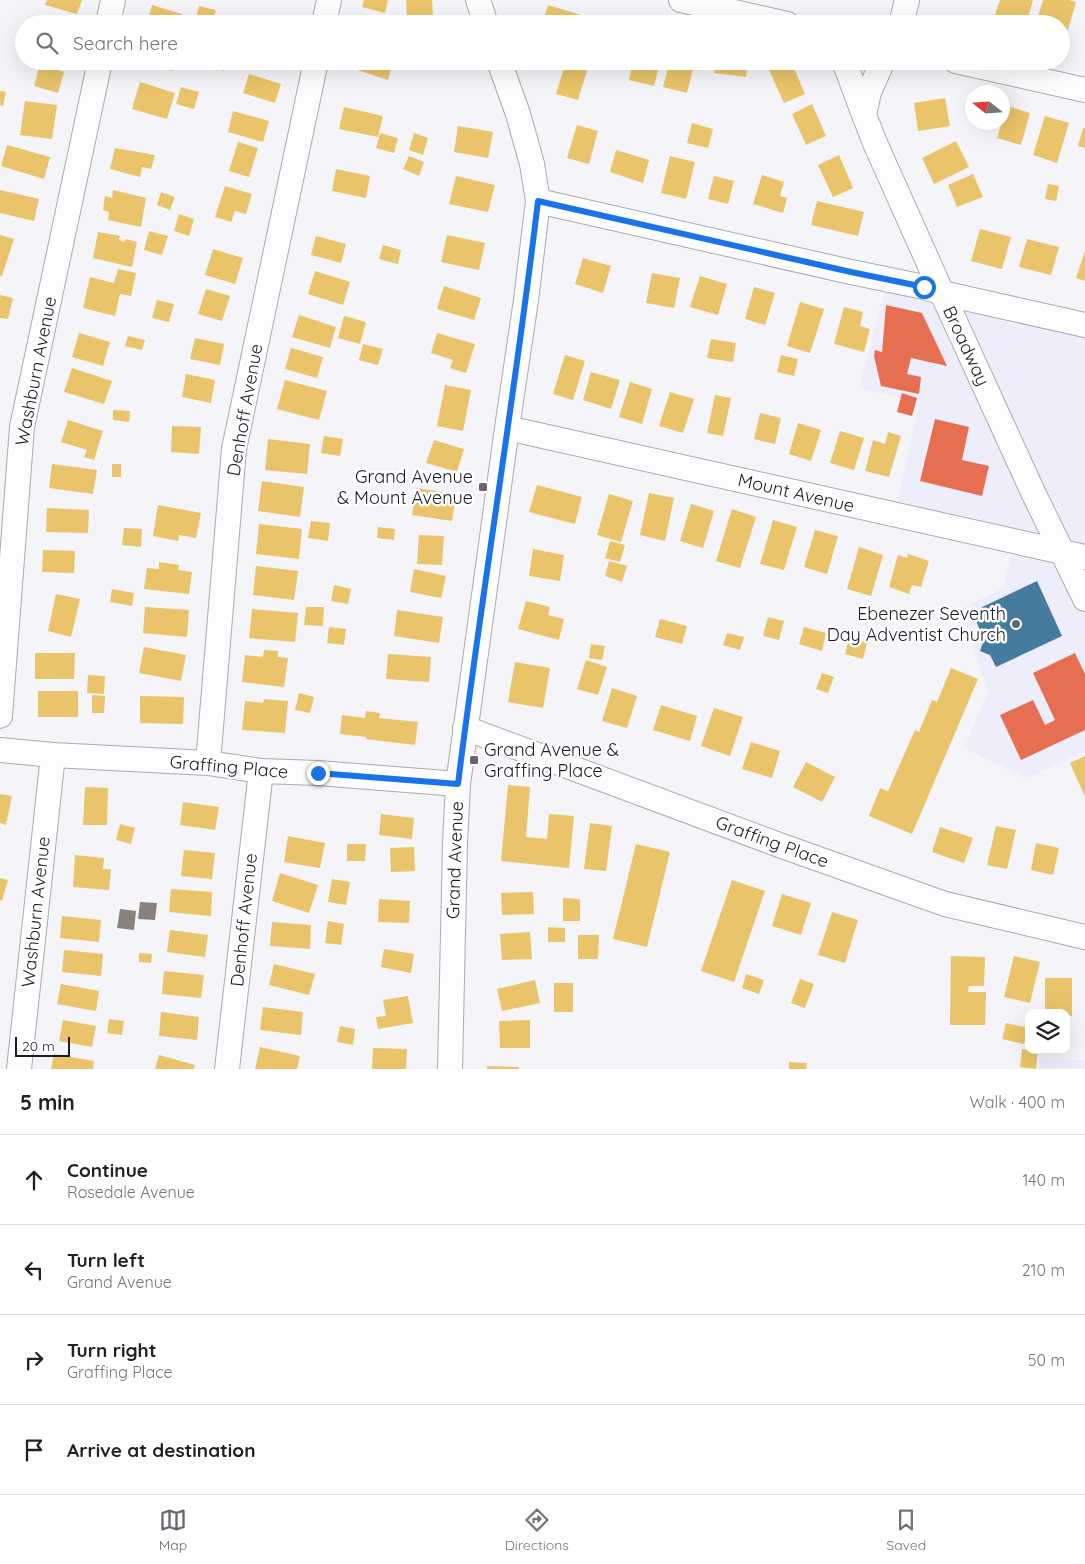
<!DOCTYPE html>
<html lang="en">
<head>
<meta charset="utf-8">
<style>
	:root { --surface:#fff; --page:#f6f6f6; --text:#202124; --muted:#757577; --line:#e0e0e0; --accent:#68676f }
	body { margin:0; font-family:Quicksand,sans-serif; background:var(--page); color:var(--text) }
	.controls { position:absolute; right:15px; bottom:15px; display:grid; overflow:hidden; border-radius:10px; box-shadow:0 5px 20px #0002 }
	.controls button { width:45px; height:45px; display:grid; place-items:center; padding:0; border:0; border-bottom:1px solid var(--line); background:var(--surface); color:var(--text); font:25px sans-serif }
	.compass { position:absolute; left:965px; top:85px; width:45px; height:45px; border-radius:50%; background:var(--surface); box-shadow:0 5px 20px #0002; rotate:287deg }
	.scale { position:absolute; left:15px; bottom:12px; width:55px; box-sizing:border-box; padding-left:5px; border:2px solid #1c1b24; border-top:0; font-size:14px; line-height:18px; white-space:nowrap; color:#1c1b24; -webkit-text-stroke:4px #fff; paint-order:stroke }
	.stop { position:absolute; width:15px; height:15px; margin:-11px; border:4px solid #1a73e8; border-radius:50%; background:#fff }
	.stop.end { background:#1a73e8; border-color:#fff; box-shadow:0 1px 5px #0008 }
	.list { margin:0; padding:0; list-style:none }
	h2 { display:flex; justify-content:space-between; align-items:center; height:65px; margin:0; padding:0 20px; font-size:21px }
	h2 small { font-size:16px; font-weight:400; color:var(--muted) }
	.list li { display:grid; grid-template-columns:32px 1fr auto; gap:15px; align-items:center; box-sizing:border-box; height:90px; padding:0 20px; border-top:1px solid var(--line) }
	.list b { display:block; font-size:19px; white-space:nowrap }
	.list p { margin:0; font-size:16px; white-space:nowrap; color:var(--muted) }
	.list em { font-size:16px; font-style:normal; color:var(--muted) }
	.icon { flex:none; width:28px; height:28px; fill:none; stroke:currentColor; stroke-width:2; stroke-linecap:round; stroke-linejoin:round }
	.map { position:relative; flex:none; width:1085px; height:1069px; overflow:hidden }
	.search { position:absolute; background:var(--surface); box-shadow:0 5px 20px #0002; left:15px; right:15px; top:15px; height:55px; display:flex; align-items:center; gap:12px; box-sizing:border-box; padding:0 18px; border-radius:28px; color:var(--muted); font-size:19px }
	.sheet { height:425px; background:var(--surface) }
	nav { display:flex; justify-content:space-around; align-items:center; box-sizing:border-box; height:70px; border-top:1px solid var(--line); background:var(--surface); font-size:14px; color:var(--muted) }
	nav a { display:grid; justify-items:center; gap:2px }
	nav .on { color:var(--accent) }
	.map>svg:first-child { display:block }
	.built { fill:#eeedfb }
	.homes { fill:#e9c46a }
	.shops { fill:#e76f51 }
	.public { fill:#457b9d }
	.industry { fill:#8a817c }
	.lines { fill:none; stroke-linecap:round; stroke-linejoin:round }
	.minor-casing { stroke:#aaaab0; stroke-width:26 }
	.minor { stroke:#fdfdfe; stroke-width:24 }
	.route { stroke:#1a73e8; stroke-width:6 }
	.poi-dot { fill:#68676f; stroke:#fff; stroke-width:2 }
	.labels { text-anchor:middle; stroke-width:5; stroke-linejoin:round; paint-order:stroke }
	.street-label { font-size:18px; fill:#1c1b24; stroke:#fff }
	.poi-label { font-size:18px; fill:#1c1b24; stroke:#fff; text-anchor:end }
</style>
</head>
<body>
<div class="map">
<svg width="1085" height="1069" viewBox="0 0 1085 1069">
	<rect width="100%" height="100%" fill="#f4f4f9"/>
	<!-- built -->
	<path class="built" d="M888,281L1085,326V751L1027,778L964,748L989,691L959,610L1003,588L1014,546L894,516L920,401L859,388Z
		M1039,1059L1085,1060V1069H1039Z"/>
	<!-- homes -->
	<path class="homes" d="M47,0H82L77,14L45,5Z
		M364,0H388L385,13L362,7Z
		M406,0H432L433,16L407,18Z
		M1000,0H1033L1026,24L995,15Z
		M1043,0H1069L1076,2L1068,30L1061,28V24H1048L1037,20Z
		M152,5L182,14L179,24H147Z
		M548,5L581,15L578,24H542Z
		M199,6L216,10L212,24L195,22Z
		M135,61H174L172,71L134,63Z
		M210,61H227L224,71L208,66Z
		M356,61H393L388,80L354,69Z
		M566,61H581L589,64L578,100L556,94Z
		M633,61H695L687,93L663,87L668,68L659,66L654,86L629,80Z
		M716,61H748L746,77L714,73Z
		M789,61H791L805,94L784,103L769,70Z
		M40,64L64,72L58,93L34,86Z
		M249,74L281,84L275,103L243,93Z
		M140,82L175,93L167,119L132,109Z
		M181,87L199,92L194,109L176,104Z
		M0,91L6,92L3,106L0,105Z
		M945,98L950,126L918,131L914,103Z
		M25,101L57,105L52,139L20,135Z
		M812,104L826,136L806,145L792,114Z
		M1007,106L1030,113L1021,145L997,138Z
		M344,107L383,116L378,137L339,129Z
		M233,111L269,121L263,142L228,132Z
		M1045,116L1069,123L1057,163L1033,155Z
		M692,123L713,129L708,148L687,143Z
		M577,125L598,131L589,164L567,158Z
		M458,126L493,132L488,158L454,152Z
		M1083,128H1085V148L1078,146Z
		M380,133L398,138L394,153L376,148Z
		M414,133L428,138L423,155L409,150Z
		M956,141L969,167L934,184L922,158Z
		M238,142L258,148L249,177L229,171Z
		M7,145L50,157L44,179L1,166Z
		M115,148L155,155L151,169L142,167L140,177L110,169Z
		M616,150L649,160L643,183L610,172Z
		M839,155L853,188L833,197L818,165Z
		M409,156L424,162L419,176L403,169Z
		M670,156L695,162L686,199L661,193Z
		M336,169L370,176L366,198L332,191Z
		M973,174L983,197L957,207L948,185Z
		M762,175L784,182L780,196L787,198L783,213L753,204Z
		M456,176L495,185L488,212L449,204Z
		M714,176L734,181L728,204L708,199Z
		M1048,184L1059,186L1056,201L1045,199Z
		M225,186L252,194L246,214L235,211L231,222L215,217Z
		M0,190L39,199L34,221L0,213Z
		M113,190L146,198L141,227L108,220L109,212L103,210L105,196L112,198Z
		M161,192L175,197L170,210L157,205Z
		M817,201L864,212L858,236L811,225Z
		M179,214L194,219L189,236L174,231Z
		M980,229L1011,237L1002,269L971,261Z
		M149,231L168,236L162,255L144,250Z
		M98,232L120,236L119,240L124,242L126,239L137,242L132,267L93,258Z
		M0,235L14,239L2,276H0Z
		M447,235L485,243L479,270L441,262Z
		M316,236L346,244L341,263L311,255Z
		M1027,239L1059,247L1051,275L1019,267Z
		M383,245L401,250L398,264L379,259Z
		M213,249L243,258L235,284L205,275Z
		M1085,251V281L1076,278Z
		M583,258L611,266L603,293L575,284Z
		M118,269L136,273L131,296L120,294L115,316L83,308L90,277L114,283Z
		M315,271L350,282L343,305L308,294Z
		M652,273L680,278L674,308L646,303Z
		M700,276L727,284L718,315L690,307Z
		M444,286L481,298L474,320L437,309Z
		M754,287L775,293L765,325L745,319Z
		M206,289L230,296L222,321L198,314Z
		M0,295L13,298L8,319L0,318Z
		M157,300L174,304L169,322L152,318Z
		M800,302L824,309L810,353L787,346Z
		M844,307L863,312L860,326L870,329L864,352L834,344Z
		M299,315L336,327L330,348L292,337Z
		M344,316L366,322L360,344L338,338Z
		M79,333L110,342L103,366L72,357Z
		M437,333L475,344L466,373L450,368L453,360L431,353Z
		M128,336L145,340L142,350L125,346Z
		M195,338L224,344L220,365L190,359Z
		M711,339L736,343L733,362L707,358Z
		M363,344L383,349L378,365L359,360Z
		M291,348L323,357L317,378L285,369Z
		M565,355L585,361L573,400L553,394Z
		M781,355L798,359L794,376L777,372Z
		M72,368L112,381L104,404L64,392Z
		M591,372L620,380L611,409L583,400Z
		M186,374L215,380L211,403L182,397Z
		M285,380L327,391L319,420L277,409Z
		M630,382L652,389L642,424L619,417Z
		M445,385L471,390L463,431L437,426Z
		M670,392L694,399L683,433L659,426Z
		M715,395L731,398L723,436L707,433Z
		M113,410L130,411L129,422L113,420Z
		M760,413L781,418L775,444L754,439Z
		M68,420L103,431L94,460L84,457L87,450L61,442Z
		M798,423L821,430L811,461L789,454Z
		M172,426L201,427L199,454L171,452Z
		M840,431L864,438L854,470L830,463Z
		M888,432L901,436L889,477L865,471L873,440L885,444Z
		M324,436L343,439L340,456L321,453Z
		M268,439L310,444L307,474L265,470Z
		M434,440L464,449L457,472L426,463Z
		M52,464L97,470L93,494L49,488Z
		M112,464H121V477H112Z
		M262,481L304,487L300,517L258,511Z
		M537,485L582,497L575,524L529,512Z
		M416,488L456,494L452,521L412,515Z
		M649,493L674,498L665,541L640,535Z
		M609,494L633,501L621,542L597,535Z
		M691,504L714,511L703,548L680,541Z
		M158,505L201,513L196,538L179,535L178,541L153,536Z
		M47,508L89,510L88,533L46,532Z
		M732,509L756,517L740,568L716,561Z
		M773,520L797,527L784,570L760,564Z
		M311,521L330,523L328,541L308,538Z
		M259,524L302,529L299,559L256,554Z
		M378,527L395,529L394,540L377,538Z
		M124,528L142,529L141,547L122,545Z
		M815,530L838,536L827,574L804,567Z
		M419,535L444,536L442,565L417,564Z
		M610,541L625,545L620,562L605,558Z
		M859,547L883,555L871,596L847,589Z
		M533,549L564,555L560,581L529,576Z
		M43,550L75,551L74,573L42,572Z
		M908,554L929,561L921,587L912,585L909,594L889,587L898,555L907,558Z
		M609,561L627,566L622,582L605,576Z
		M159,562L179,565L178,570L192,572L189,594L144,589L147,568L159,569Z
		M256,566L298,571L294,600L253,595Z
		M414,569L446,576L441,598L410,592Z
		M334,585L351,589L348,604L331,601Z
		M112,589L134,593L132,606L110,602Z
		M56,594L80,599L71,637L48,631Z
		M526,601L550,607L548,615L564,619L559,640L518,629Z
		M145,607L189,610L187,637L143,633Z
		M306,607H324L323,626L304,625Z
		M252,609L298,613L295,642L249,638Z
		M397,610L443,617L439,643L394,636Z
		M768,617L784,621L779,640L763,636Z
		M660,619L687,626L682,644L655,637Z
		M329,627L346,629L344,645L327,643Z
		M804,627L826,633L822,651L799,644Z
		M727,633L744,637L740,650L723,645Z
		M849,638L867,643L863,659L845,654Z
		M591,644L605,646L602,660L589,658Z
		M144,647L186,655L181,681L139,673Z
		M264,650L278,651V657L288,658L284,687L242,682L245,655L263,657Z
		M35,653H75L74,679H35Z
		M388,654L431,657L429,682L386,679Z
		M586,660L607,667L598,695L577,689Z
		M515,662L550,668L543,708L508,702Z
		M951,668L978,679L912,834L869,816L880,788L888,791L915,730L919,732L932,700L937,702Z
		M822,673L834,677L828,693L816,689Z
		M88,675L105,676L104,694L87,693Z
		M612,688L637,696L627,728L602,721Z
		M38,691H78V717H38Z
		M299,693L314,697L310,713L295,710Z
		M92,695L105,696L104,713H92Z
		M140,696L184,697L183,724L140,723Z
		M264,699L288,701L285,733L242,730L245,701L263,703Z
		M661,705L697,716L690,741L653,730Z
		M714,708L743,717L730,756L701,746Z
		M366,711L380,713L379,718L418,722L415,745L366,739V737L340,734L342,715L365,718Z
		M751,742L780,751L772,778L742,769Z
		M1085,756V797L1070,763Z
		M806,762L835,777L822,802L793,787Z
		M508,785L530,787L526,837L547,839L549,814L574,816L569,868L501,861Z
		M85,787L108,788L107,825H83Z
		M0,794L12,796L6,825L0,823Z
		M183,802L219,807L215,830L180,825Z
		M381,814L414,818L412,839L379,835Z
		M590,823L612,826L606,871L584,869Z
		M120,824L135,828L131,844L116,840Z
		M996,826L1016,830L1007,869L987,865Z
		M940,827L973,838L964,863L932,852Z
		M288,836L325,843L320,868L284,862Z
		M1036,843L1059,848L1053,875L1031,870Z
		M347,844H366L365,861H347Z
		M636,844L670,852L647,947L613,939Z
		M414,847L415,871L391,872L390,848Z
		M184,850L215,853L212,879L181,876Z
		M75,855L104,858L103,869H111L109,890L73,887Z
		M280,873L318,885L309,913L272,901Z
		M0,878L8,880L2,901L0,900Z
		M332,879L350,882L346,905L328,902Z
		M732,880L765,891L734,982L701,971Z
		M171,889L212,892L211,916L169,912Z
		M533,892L534,914L502,915L501,893Z
		M782,894L811,903L801,935L772,926Z
		M563,898L580,899V921H563Z
		M379,899L410,901L409,923L378,922Z
		M832,912L858,920L845,963L818,955Z
		M62,916L101,920L99,942L60,938Z
		M328,921L344,924L341,945L325,943Z
		M272,922L311,925L310,949L270,946Z
		M548,927L565,928V942H548Z
		M170,930L208,935L205,957L167,952Z
		M530,932L532,959L502,960L500,934Z
		M578,935H599L598,959H578Z
		M384,949L414,954L411,973L381,967Z
		M64,950L103,954L101,976L62,972Z
		M139,953L152,954L151,963L139,962Z
		M951,956L985,957L984,986H969L968,992H986L985,1025H950Z
		M1014,956L1040,962L1030,1003L1004,997Z
		M274,964L315,974L309,995L269,985Z
		M164,971L204,975L201,998L162,994Z
		M746,974L764,980L759,994L742,988Z
		M1045,978H1072V1016H1066V1013H1045Z
		M800,979L814,984L805,1008L791,1003Z
		M535,980L540,1003L502,1011L497,989Z
		M554,983H573V1012H554Z
		M61,984L99,991L96,1011L57,1004Z
		M408,996L413,1023L378,1029L376,1017L386,1016L383,1000Z
		M263,1007L303,1012L301,1035L260,1030Z
		M161,1012L199,1017L197,1040L159,1036Z
		M109,1019L124,1021L122,1035L107,1033Z
		M63,1020L96,1026L92,1047L59,1041Z
		M530,1020V1048H500L499,1021Z
		M1006,1023L1028,1028L1024,1044L1002,1039Z
		M340,1026L355,1029L353,1045L337,1042Z
		M260,1047L300,1056L297,1069H255Z
		M373,1048L407,1049L406,1069H372Z
		M1022,1049L1038,1051L1036,1069L1020,1067Z
		M54,1054L94,1061L93,1069H51Z
		M159,1055L195,1065L194,1069H155Z
		M789,1062L807,1063L806,1069H789Z
		M487,1066L519,1067V1069H487Z"/>
	<!-- shops -->
	<path class="shops" d="M886,305L922,313L947,366L911,358L907,374L921,377L919,394L881,386L874,356L875,350L882,352Z
		M902,393L917,398L912,416L897,412Z
		M935,419L969,427L962,460L989,466L982,496L920,481Z
		M1075,653L1085,674V730L1021,760L1000,715L1033,700L1045,725L1055,720L1033,673Z"/>
	<!-- public -->
	<path class="public" d="M1037,581L1062,636L996,667L990,655L980,651L984,639L972,612Z"/>
	<!-- industry -->
	<path class="industry" d="M140,902L157,903L155,920L138,919Z
		M120,909L136,911L134,930L117,928Z"/>
	<g class="lines">
		<defs>
			<path id="minor" d="M478,0L486,24
				M681,0L787,24
				M108,24L113,0
				M324,24L329,0
				M901,24L907,0
				M844,61L864,115
				M883,61L869,92L864,115L875,143L942,293L1032,490L1085,599
				M956,61L1085,90
				M538,201L851,272L924,287L942,293L1085,325
				M507,428L1085,557
				M0,716L22,427L100,61
				M465,728L782,846L945,904L1085,937
				M0,750L53,755L208,763L261,771L318,773L458,784
				M208,763L234,449L316,61
				M19,1069L53,755
				M227,1069L261,771
				M450,1069L455,843L458,784L507,428L526,300L538,201L532,164L518,114L499,61"/>
		</defs>
		<!-- minor casing -->
		<use href="#minor" class="minor-casing"/>
		<!-- minor -->
		<use href="#minor" class="minor"/>
	</g>
	<g class="lines">
		<!-- route -->
		<path class="route" d="M318,773L458,784C482,590 515,396 538,201L851,272L924,287"/>
	</g>
	<!-- markers -->
	<g class="poi-dot">
		<rect x="478" y="482" width="10" height="10" rx="2.5"/>
		<circle cx="1016" cy="624" r="5"/>
		<rect x="469" y="755" width="10" height="10" rx="2.5"/>
	</g>
	<g class="labels">
		<!-- street labels -->
		<g class="street-label">
			<text transform="translate(966 346) rotate(65)" y="6">Broadway</text>
			<text transform="translate(36 371) rotate(-79)" y="6">Washburn Avenue</text>
			<text transform="translate(245 410) rotate(-80)" y="6">Denhoff Avenue</text>
			<text transform="translate(796 493) rotate(13)" y="6">Mount Avenue</text>
			<text transform="translate(229 767) rotate(5)" y="6">Graffing Place</text>
			<text transform="translate(772 842) rotate(20)" y="6">Graffing Place</text>
			<text transform="translate(455 860) rotate(-88)" y="6">Grand Avenue</text>
			<text transform="translate(36 912) rotate(-84)" y="6">Washburn Avenue</text>
			<text transform="translate(244 920) rotate(-84)" y="6">Denhoff Avenue</text>
		</g>
		<!-- poi labels -->
		<g class="poi-label">
			<text x="473" y="483">Grand Avenue<tspan x="473" dy="21">&amp; Mount Avenue</tspan></text>
			<text x="1006" y="620">Ebenezer Seventh<tspan x="1006" dy="21">Day Adventist Church</tspan></text>
			<text x="484" y="756" text-anchor="start">Grand Avenue &amp;<tspan x="484" dy="21">Graffing Place</tspan></text>
		</g>
	</g>
</svg>
<div class="controls">
<button><svg class="icon" aria-label="layers" viewBox="0 0 24 24"><path d="M12 4l9 5-9 5-9-5zM3 14l9 5 9-5"/></svg></button>
</div>
<svg class="compass" viewBox="-18 -18 36 36"><path d="M0-13l5 13h-10z" fill="#e53935"/><path d="M0 13l5-13h-10z" fill="#757577"/></svg>
<div class="scale">20 m</div>
<div class="stop" style="left:924px;top:287px"></div>
<div class="stop end" style="left:318px;top:773px"></div>
<div class="search"><svg class="icon" aria-label="search" viewBox="0 0 24 24"><circle cx="10" cy="10" r="6"/><path d="M15 15l6 6"/></svg>Search here</div>
</div>
<section class="sheet">
<h2>5 min<small>Walk · 400 m</small></h2>
<ul class="list">
<li><svg class="icon" aria-label="ahead" viewBox="0 0 24 24"><path d="M12 20V5M6 11l6-6 6 6"/></svg><div><b>Continue</b><p>Rosedale Avenue</p></div><em>140 m</em></li>
<li><svg class="icon" aria-label="left" viewBox="0 0 24 24"><path d="M17 20v-9H6M10 6l-5 5 5 5"/></svg><div><b>Turn left</b><p>Grand Avenue</p></div><em>210 m</em></li>
<li><svg class="icon" aria-label="right" viewBox="0 0 24 24"><path d="M7 20v-9h11M14 6l5 5-5 5"/></svg><div><b>Turn right</b><p>Graffing Place</p></div><em>50 m</em></li>
<li><svg class="icon" aria-label="arrive" viewBox="0 0 24 24"><path d="M6 21V4h12l-3 4 3 4H6"/></svg><div><b>Arrive at destination</b></div></li>
</ul>
</section>
<nav>
<a class="on"><svg class="icon" aria-label="map" viewBox="0 0 24 24"><path d="M3 6l6-2 6 2 6-2v14l-6 2-6-2-6 2zM9 4v14M15 6v14"/></svg>Map</a>
<a><svg class="icon" aria-label="directions" viewBox="0 0 24 24"><path d="M12 3l9 9-9 9-9-9zM9 14v-3h6M13 9l2 2-2 2"/></svg>Directions</a>
<a><svg class="icon" aria-label="saved" viewBox="0 0 24 24"><path d="M7 4h10v16l-5-4-5 4z"/></svg>Saved</a>
</nav>
</body>
</html>
